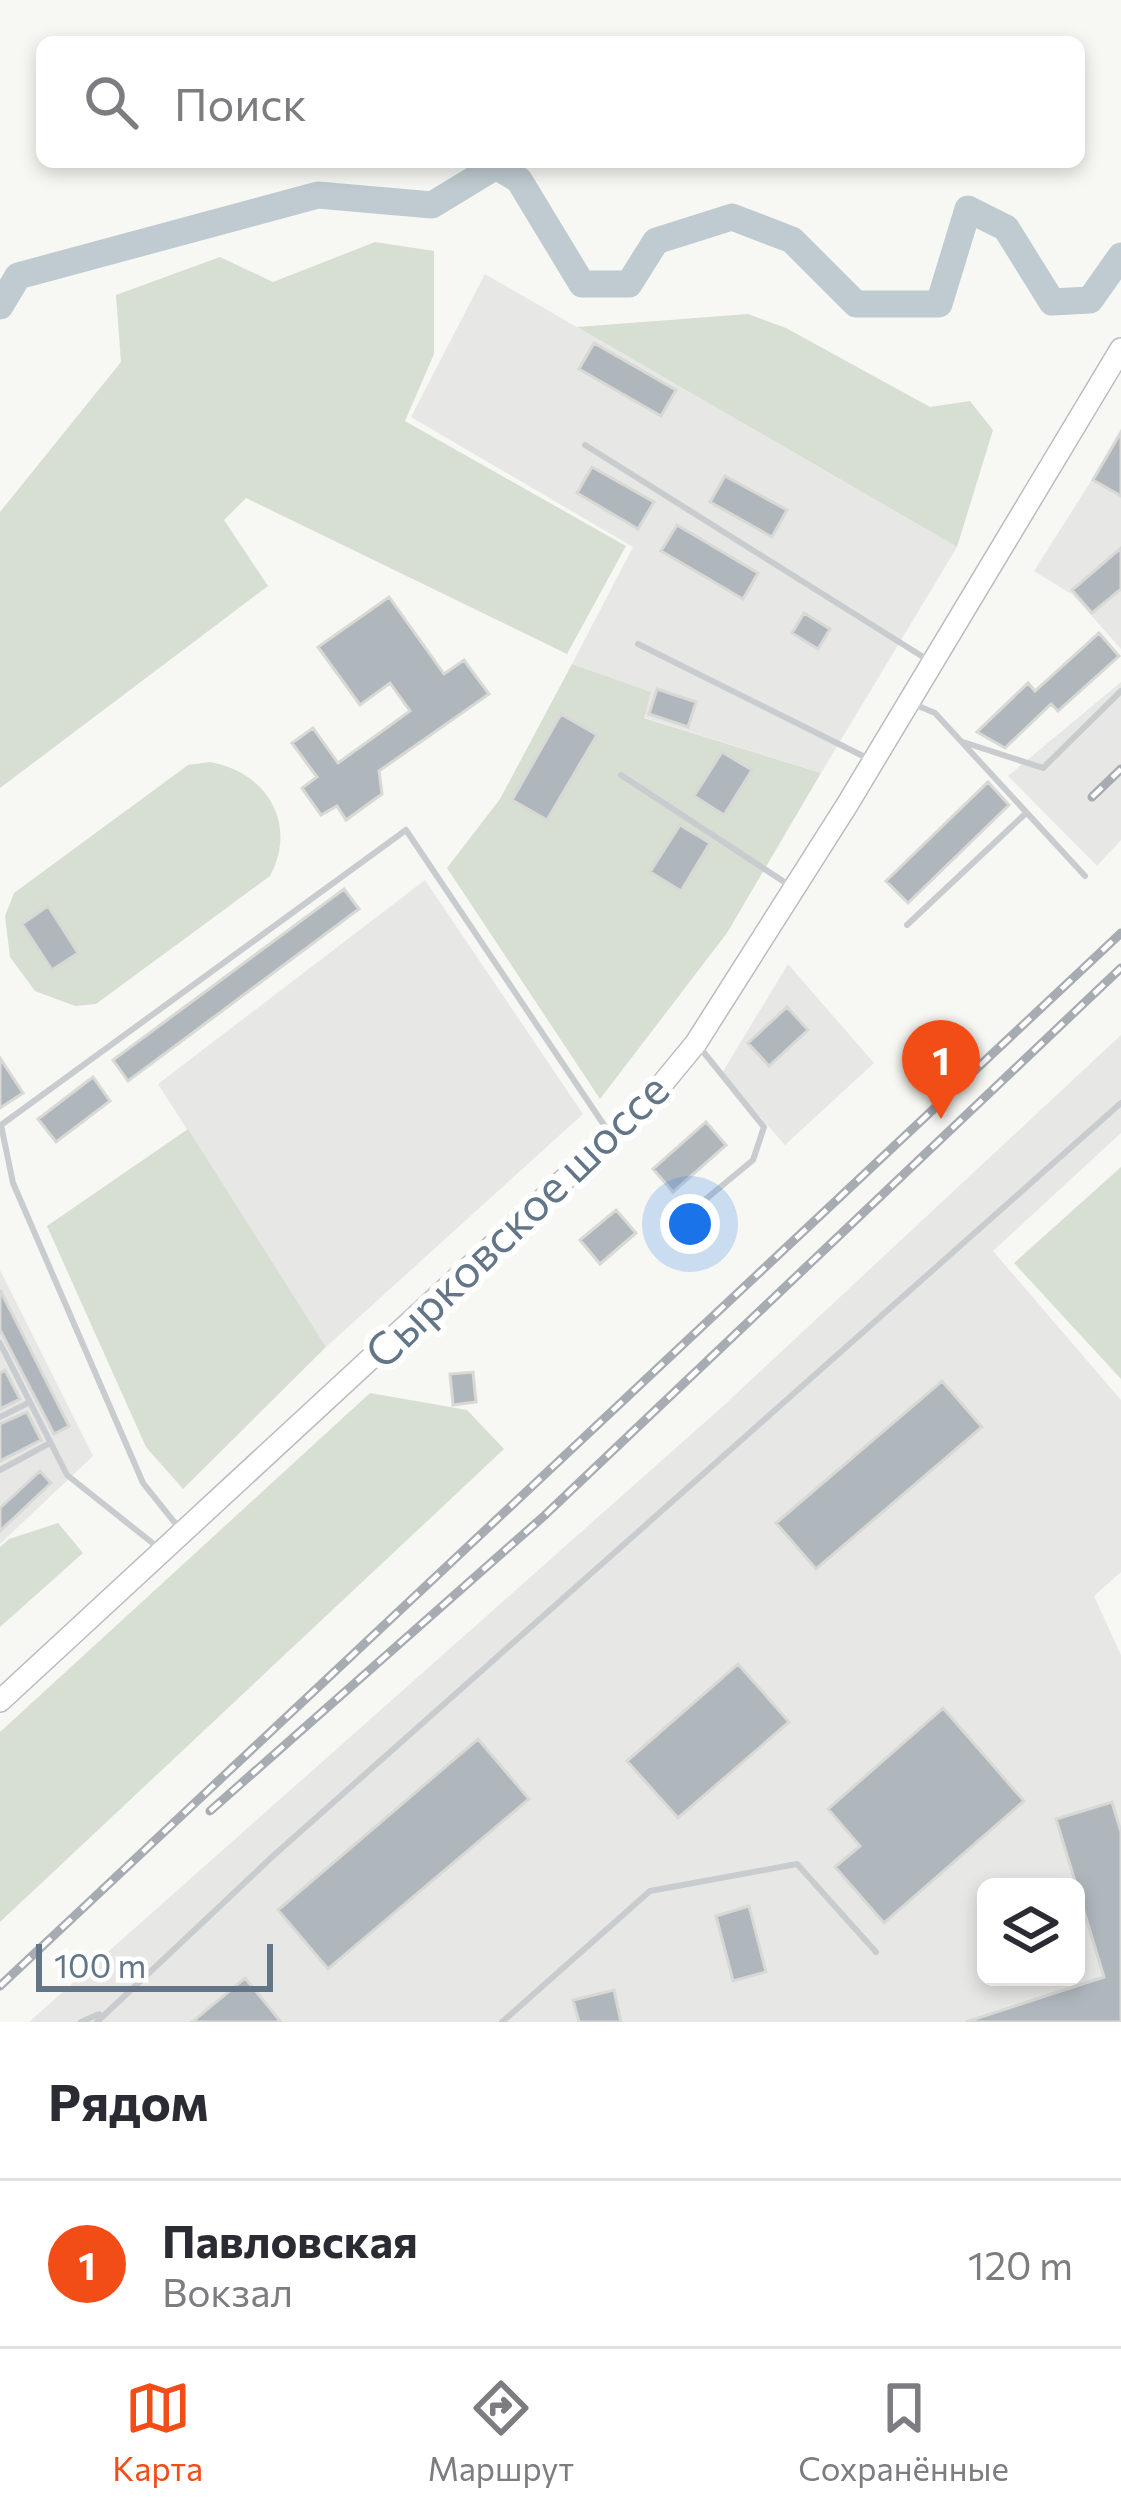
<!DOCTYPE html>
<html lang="ru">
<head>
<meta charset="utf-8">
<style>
	:root { --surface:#fff; --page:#f7f7f7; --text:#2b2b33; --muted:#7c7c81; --line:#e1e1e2; --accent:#f24d17 }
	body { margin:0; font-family:Commissioner,sans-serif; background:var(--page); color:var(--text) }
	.controls { position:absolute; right:36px; bottom:36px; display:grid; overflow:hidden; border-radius:18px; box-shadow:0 6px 18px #0003 }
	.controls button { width:108px; height:108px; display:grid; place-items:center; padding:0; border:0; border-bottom:3px solid var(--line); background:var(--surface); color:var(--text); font:60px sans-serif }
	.scale { position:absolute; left:36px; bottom:30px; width:237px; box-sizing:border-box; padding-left:12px; border:6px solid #637687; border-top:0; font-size:33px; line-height:42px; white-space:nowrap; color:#637687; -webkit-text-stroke:9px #fff; paint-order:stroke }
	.you { position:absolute; left:690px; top:1224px; width:42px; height:42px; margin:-30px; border:9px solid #fff; border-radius:50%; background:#1a73e8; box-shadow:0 0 0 18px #1a73e833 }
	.badge { display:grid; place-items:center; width:78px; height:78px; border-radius:50%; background:var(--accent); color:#fff; font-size:39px; font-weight:700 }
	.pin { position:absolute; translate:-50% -99px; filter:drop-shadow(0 3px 6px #0008) }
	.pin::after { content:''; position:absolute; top:63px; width:42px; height:36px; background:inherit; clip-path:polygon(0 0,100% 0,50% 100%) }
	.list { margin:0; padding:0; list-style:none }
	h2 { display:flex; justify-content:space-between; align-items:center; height:156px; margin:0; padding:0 48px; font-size:51px }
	h2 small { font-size:39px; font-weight:400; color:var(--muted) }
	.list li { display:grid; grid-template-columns:78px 1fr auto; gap:36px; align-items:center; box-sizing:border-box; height:168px; padding:0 48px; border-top:3px solid var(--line) }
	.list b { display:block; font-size:45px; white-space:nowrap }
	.list p { margin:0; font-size:39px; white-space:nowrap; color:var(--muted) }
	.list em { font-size:39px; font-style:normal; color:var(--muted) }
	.icon { flex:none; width:66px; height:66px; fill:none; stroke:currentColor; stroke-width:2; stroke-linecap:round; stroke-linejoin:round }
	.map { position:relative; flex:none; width:1121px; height:2022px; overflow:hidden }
	.search { position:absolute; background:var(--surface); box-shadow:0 6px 18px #0003; left:36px; right:36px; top:36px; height:132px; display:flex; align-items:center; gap:30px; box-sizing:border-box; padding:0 42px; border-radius:18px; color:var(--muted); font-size:45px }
	.sheet { height:324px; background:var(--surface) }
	nav { display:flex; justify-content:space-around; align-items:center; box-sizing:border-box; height:168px; border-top:3px solid var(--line); background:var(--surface); font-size:33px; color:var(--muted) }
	nav a { display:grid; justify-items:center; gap:6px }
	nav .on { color:var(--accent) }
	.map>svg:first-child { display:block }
	.built { fill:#e7e8e6; fill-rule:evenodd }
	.green { fill:#d7dfd3 }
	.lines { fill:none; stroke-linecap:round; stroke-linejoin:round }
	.river { stroke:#bfcbd0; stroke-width:27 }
	.building { fill:#afb7bd; stroke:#d8d8d5; stroke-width:3 }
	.primary-casing { stroke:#b9bdc1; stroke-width:24 }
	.service { stroke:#c9cccf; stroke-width:6 }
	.primary { stroke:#fff; stroke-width:21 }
	.rail-casing { stroke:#a6acb2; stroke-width:9 }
	.rail { stroke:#fff; stroke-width:4.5; stroke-dasharray:14; stroke-linecap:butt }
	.labels { text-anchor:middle; stroke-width:12; stroke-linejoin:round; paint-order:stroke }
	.street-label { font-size:45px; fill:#637687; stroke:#fff }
</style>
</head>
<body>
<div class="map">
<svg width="1121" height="2022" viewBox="0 0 1121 2022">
	<rect width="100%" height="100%" fill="#f7f7f3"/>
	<!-- built -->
	<path class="built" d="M485,274L957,547L821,773L643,717L650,692L572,664L633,547L411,417Z
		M1121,434V649L1073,595L1034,571Z
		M1121,682V840L1097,866L1008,776Z
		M425,880L583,1114L326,1347L158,1084Z
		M788,964L874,1063L785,1145L722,1073Z
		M1121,1035V1133L993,1251L1121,1400V1572L1094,1596L1121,1655V2022H29L722,1407ZM986,1887H1076V1977H986Z
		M0,1270L93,1456L0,1544Z"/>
	<!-- green -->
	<path class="green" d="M375,242L434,251V354L405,421L626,546L567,654L246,498L224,520L268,586L0,788V512L121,362L116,295L220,257L273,282Z
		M748,314L786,328L930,407L970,401L993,430L957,547L577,327Z
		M572,664L651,692L644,718L821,773L727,933L600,1099L447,868L500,799Z
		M210,762C267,772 298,824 270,876L96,1004L75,1006L35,991L10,957L5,916L14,893L188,765Z
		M188,1129L326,1347L183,1489L146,1447L47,1226Z
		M1121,1167V1379L1014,1263Z
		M370,1393L467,1410L504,1449L0,1922V1732Z
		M58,1523L83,1553L0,1627V1547L9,1539Z"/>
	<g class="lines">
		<!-- river -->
		<path class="river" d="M0,306L18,276L318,195L432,205L496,166L519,180L582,284H629L656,241L732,217L792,240L856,304H939L968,209L1006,228L1052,302L1090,300L1121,256"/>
	</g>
	<!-- building -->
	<path class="building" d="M594,343L676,390L661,416L579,369Z
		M1121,432V496L1093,480Z
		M592,467L654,502L638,529L577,493Z
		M725,476L787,510L772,537L710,502Z
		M677,525L758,573L743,599L661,551Z
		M1121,548V589L1092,613L1072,590Z
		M389,597L444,674L464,660L489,694L379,771L382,794L346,820L337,806L321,815L302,788L317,777L292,743L313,728L338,763L410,711L390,683L360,705L318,647Z
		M804,613L830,629L818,649L792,633Z
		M1099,633L1119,656L1058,711L1051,704L1005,748L977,732L1028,683L1035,691Z
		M657,689L696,702L688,727L649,714Z
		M561,714L597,735L547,820L512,800Z
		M722,752L752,770L724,815L694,796Z
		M988,782L1009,805L908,903L886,881Z
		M680,825L710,843L681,891L650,872Z
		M344,889L359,909L128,1081L113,1060Z
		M48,906L78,953L52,970L22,924Z
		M787,1007L808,1030L769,1066L748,1043Z
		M0,1058L23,1093L0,1108Z
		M93,1077L110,1101L56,1142L38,1119Z
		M706,1122L726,1145L673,1192L653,1169Z
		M616,1210L636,1233L600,1264L580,1240Z
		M0,1290L69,1426L54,1434L0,1330Z
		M5,1370L20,1399L0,1409V1373Z
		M473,1372L476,1402L453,1405L450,1374Z
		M942,1381L982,1427L816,1569L776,1523Z
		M27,1412L41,1440L0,1461V1424Z
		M40,1471L51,1483L0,1531V1508Z
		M738,1664L789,1722L678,1818L627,1761Z
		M943,1708L1024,1801L884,1923L835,1867L860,1846L828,1809Z
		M478,1739L529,1799L328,1969L278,1910Z
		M1112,1802L1121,1832V2022H966L1104,1977L1056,1819Z
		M749,1906L766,1972L733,1981L716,1916Z
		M245,1978L281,2022H192Z
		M614,1990L621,2022H579L573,2000Z"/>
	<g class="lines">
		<defs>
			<path id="primary" d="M0,1701L645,1105L696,1043L847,805L1121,349"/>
		</defs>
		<!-- primary casing -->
		<use href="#primary" class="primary-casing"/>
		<!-- service -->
		<path class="service" d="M585,445L928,660
			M638,644L871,760
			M916,705L935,713L1085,876
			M963,742L1043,768L1121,691
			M621,775L789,885
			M907,925L1025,814
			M671,1228L753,1160L764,1127L701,1049
			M0,1343L67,1475L160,1549
			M0,1417L30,1402
			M0,1470L50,1443
			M179,1528L143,1483L13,1183L1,1125L406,830L608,1131
			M81,2022L99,2014
			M97,2022L273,1856L1121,1103
			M502,2022L650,1891L797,1864L876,1952"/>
		<!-- primary -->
		<use href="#primary" class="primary"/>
		<defs>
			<path id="rail" d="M1092,797L1121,769
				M210,1811L544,1516L1121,968
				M0,1986L1121,933"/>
		</defs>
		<!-- rail casing -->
		<use href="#rail" class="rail-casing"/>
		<!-- rail -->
		<use href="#rail" class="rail"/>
	</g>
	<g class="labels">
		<!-- street labels -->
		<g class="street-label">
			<text transform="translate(517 1221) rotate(-44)" y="16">Сырковское шоссе</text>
		</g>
	</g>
</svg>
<div class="controls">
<button><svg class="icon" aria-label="layers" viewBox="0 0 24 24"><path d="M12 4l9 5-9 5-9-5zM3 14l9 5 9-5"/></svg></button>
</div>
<div class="scale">100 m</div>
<div class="you"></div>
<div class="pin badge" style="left:941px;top:1119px">1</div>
<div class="search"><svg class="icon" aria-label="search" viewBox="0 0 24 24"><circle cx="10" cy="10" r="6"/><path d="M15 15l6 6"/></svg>Поиск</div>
</div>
<section class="sheet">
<h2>Рядом<small></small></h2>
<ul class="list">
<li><span class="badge">1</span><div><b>Павловская</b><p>Вокзал</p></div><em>120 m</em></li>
</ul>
</section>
<nav>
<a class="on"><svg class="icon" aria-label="map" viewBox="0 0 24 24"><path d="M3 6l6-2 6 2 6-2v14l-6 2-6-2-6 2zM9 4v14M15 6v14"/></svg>Карта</a>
<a><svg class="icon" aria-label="directions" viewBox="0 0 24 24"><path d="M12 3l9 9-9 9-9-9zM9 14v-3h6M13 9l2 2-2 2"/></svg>Маршрут</a>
<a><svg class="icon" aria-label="saved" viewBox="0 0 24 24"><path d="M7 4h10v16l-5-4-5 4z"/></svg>Сохранённые</a>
</nav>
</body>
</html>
